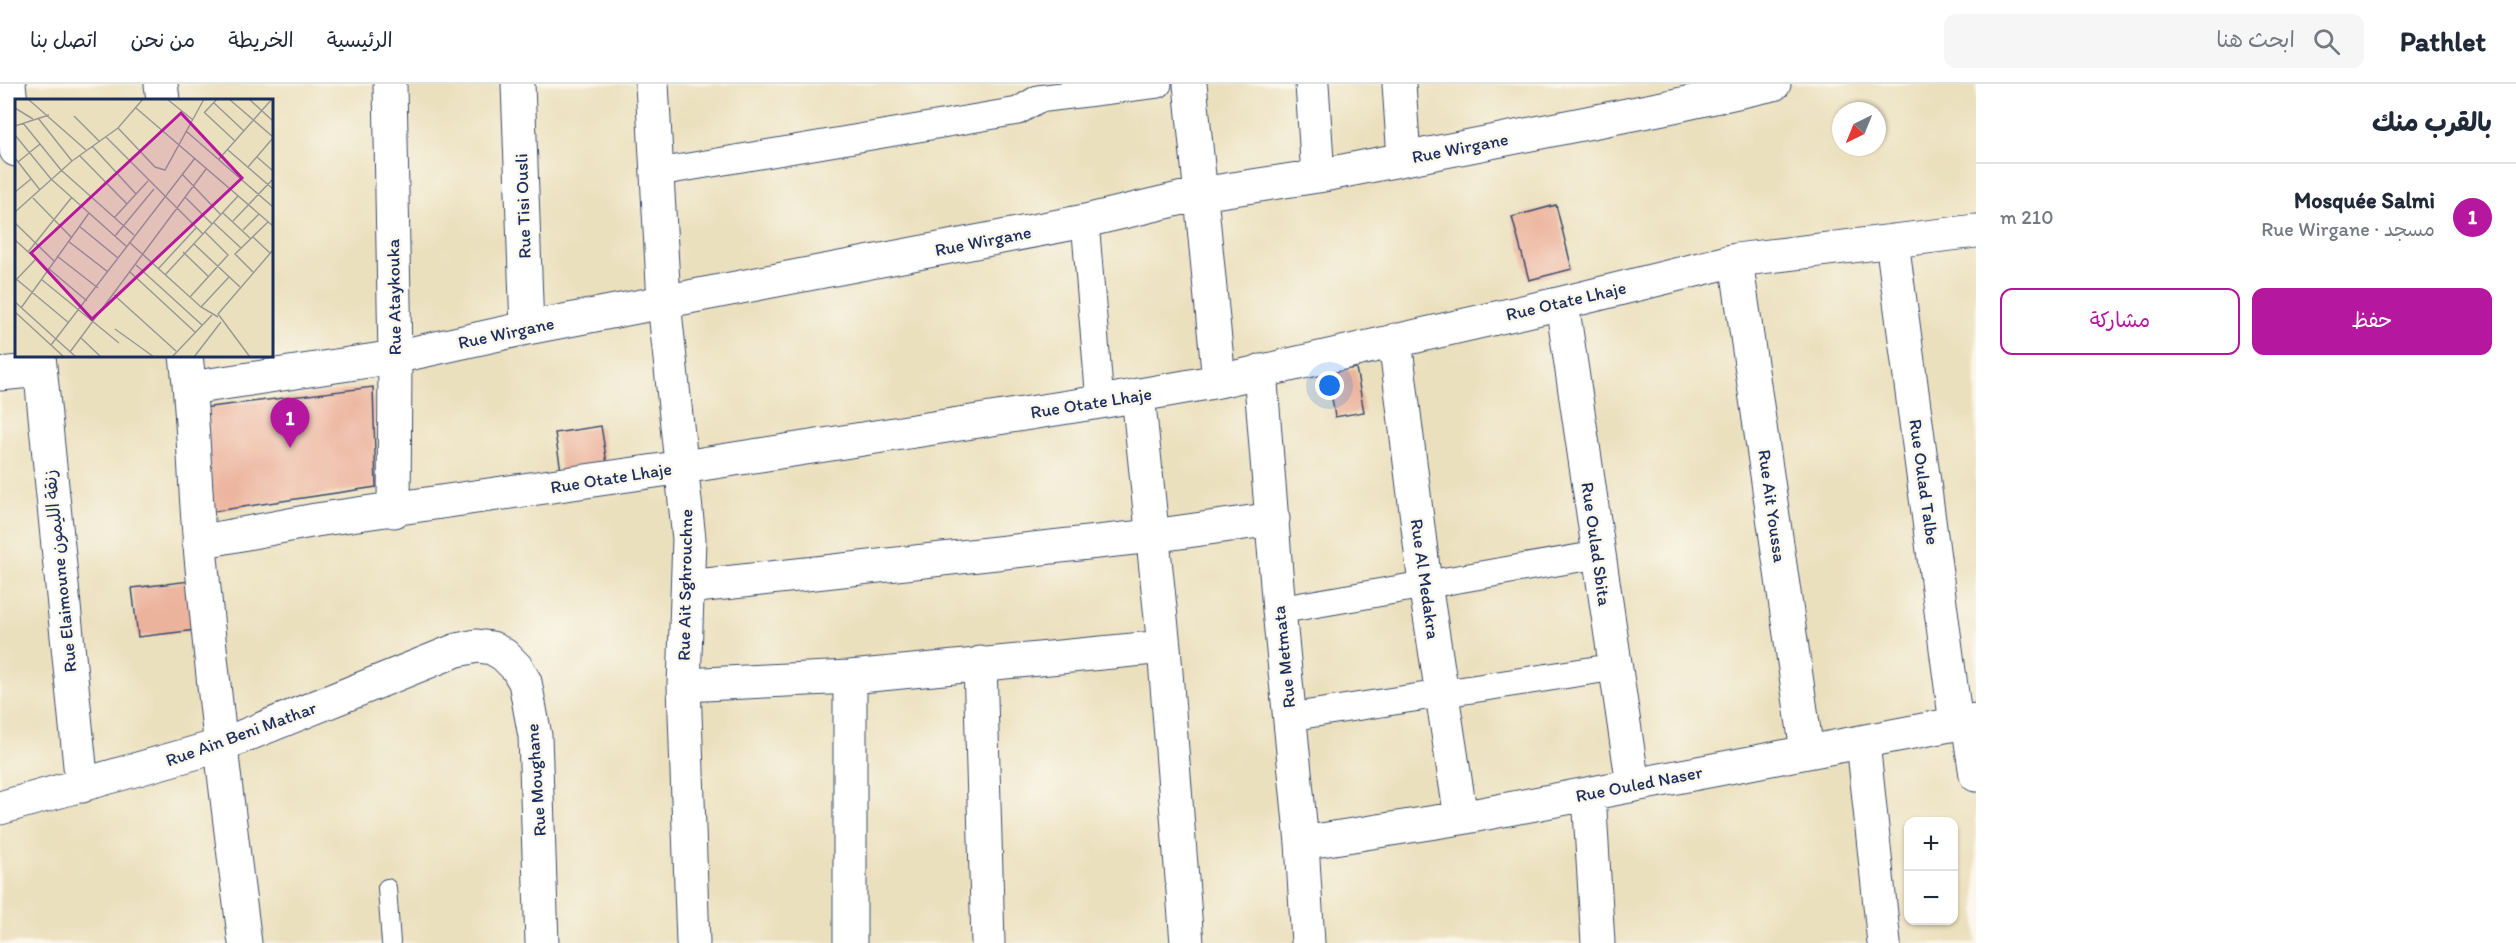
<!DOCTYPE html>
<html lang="ar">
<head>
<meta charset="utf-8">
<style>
	:root { --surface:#fff; --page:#f6f6f7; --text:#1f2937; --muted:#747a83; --line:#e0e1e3; --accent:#b5179e }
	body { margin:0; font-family:Itim,"Playpen Sans Arabic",sans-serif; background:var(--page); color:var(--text); direction:rtl }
	.controls { position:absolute; right:18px; bottom:18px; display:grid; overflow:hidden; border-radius:12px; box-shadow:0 2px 4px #0004 }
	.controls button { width:54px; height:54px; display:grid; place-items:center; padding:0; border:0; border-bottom:2px solid var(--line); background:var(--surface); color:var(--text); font:30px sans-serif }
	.compass { position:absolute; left:1832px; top:18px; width:54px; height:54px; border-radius:50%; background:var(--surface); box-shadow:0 2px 4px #0004; rotate:223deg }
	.you { position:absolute; left:1330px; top:302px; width:21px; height:21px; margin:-15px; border:4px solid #fff; border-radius:50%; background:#1a73e8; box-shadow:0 0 0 9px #1a73e833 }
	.badge { display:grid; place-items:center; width:39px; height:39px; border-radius:50%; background:var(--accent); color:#fff; font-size:20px; font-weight:700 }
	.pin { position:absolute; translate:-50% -50px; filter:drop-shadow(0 2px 3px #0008) }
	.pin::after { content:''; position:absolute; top:32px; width:21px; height:18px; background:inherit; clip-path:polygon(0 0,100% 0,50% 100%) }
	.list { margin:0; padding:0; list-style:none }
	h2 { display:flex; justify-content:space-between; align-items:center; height:78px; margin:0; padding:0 24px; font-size:26px }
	h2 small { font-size:20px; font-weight:400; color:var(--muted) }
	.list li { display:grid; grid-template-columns:39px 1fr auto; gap:18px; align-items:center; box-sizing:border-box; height:108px; padding:0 24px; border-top:2px solid var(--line) }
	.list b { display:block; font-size:22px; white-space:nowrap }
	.list p { margin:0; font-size:20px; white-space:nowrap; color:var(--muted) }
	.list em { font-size:20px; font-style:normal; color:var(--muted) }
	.actions { display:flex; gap:12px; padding:18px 24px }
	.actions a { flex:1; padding:14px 0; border:2px solid var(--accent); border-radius:12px; text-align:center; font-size:21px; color:var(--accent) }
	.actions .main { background:var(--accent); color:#fff }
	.icon { flex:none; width:33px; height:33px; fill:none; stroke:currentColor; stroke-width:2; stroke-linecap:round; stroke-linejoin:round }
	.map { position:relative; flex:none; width:1976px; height:859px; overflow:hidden; direction:ltr }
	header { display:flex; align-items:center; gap:36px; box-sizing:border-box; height:84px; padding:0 30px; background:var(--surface); border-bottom:2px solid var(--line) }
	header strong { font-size:28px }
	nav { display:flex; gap:33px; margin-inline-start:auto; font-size:21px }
	.search { width:420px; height:54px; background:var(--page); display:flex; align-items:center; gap:15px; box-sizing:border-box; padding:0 21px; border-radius:12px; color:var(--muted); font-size:22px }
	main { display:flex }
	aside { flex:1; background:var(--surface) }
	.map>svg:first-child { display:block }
	.building { fill:#ecb39c }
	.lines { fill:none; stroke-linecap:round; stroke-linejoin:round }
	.service-casing { stroke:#3a4a6c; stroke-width:20 }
	.pedestrian-casing { stroke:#3a4a6c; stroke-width:29 }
	.minor-casing { stroke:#3a4a6c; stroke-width:35 }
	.tertiary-casing { stroke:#3a4a6c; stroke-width:35 }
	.service { stroke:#fff; stroke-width:18 }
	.pedestrian { stroke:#fff; stroke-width:27 }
	.minor { stroke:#fff; stroke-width:33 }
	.tertiary { stroke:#fff; stroke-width:33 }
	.labels { text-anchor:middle; stroke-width:5; stroke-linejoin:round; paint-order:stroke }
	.street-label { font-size:18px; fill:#1b2f5e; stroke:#fbf7ec }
	.inset-road { fill:none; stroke:#989997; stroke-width:1.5 }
	.view { fill:#b5179e; fill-opacity:0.15; stroke:#b5179e; stroke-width:3 }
	.inset-edge { fill:none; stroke:#1b2f5e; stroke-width:3 }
</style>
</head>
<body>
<header>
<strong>Pathlet</strong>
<div class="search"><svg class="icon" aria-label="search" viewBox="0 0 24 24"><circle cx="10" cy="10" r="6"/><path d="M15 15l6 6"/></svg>ابحث هنا</div>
<nav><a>الرئيسية</a><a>الخريطة</a><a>من نحن</a><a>اتصل بنا</a></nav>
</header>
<main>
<aside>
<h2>بالقرب منك<small></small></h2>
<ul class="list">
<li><span class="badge">1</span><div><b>Mosquée Salmi</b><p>مسجد · Rue Wirgane</p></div><em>210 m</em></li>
</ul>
<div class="actions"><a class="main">حفظ</a><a>مشاركة</a></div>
</aside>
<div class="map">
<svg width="1976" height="859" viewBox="0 0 1976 859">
	<rect width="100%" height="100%" fill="#fbf7ec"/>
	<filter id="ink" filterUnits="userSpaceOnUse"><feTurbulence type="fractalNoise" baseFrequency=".0167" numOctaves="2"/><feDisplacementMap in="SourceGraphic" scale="12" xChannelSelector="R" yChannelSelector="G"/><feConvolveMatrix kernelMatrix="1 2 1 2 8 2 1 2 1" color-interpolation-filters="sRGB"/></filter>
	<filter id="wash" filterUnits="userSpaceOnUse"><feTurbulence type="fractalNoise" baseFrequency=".008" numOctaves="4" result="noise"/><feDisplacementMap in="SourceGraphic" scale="24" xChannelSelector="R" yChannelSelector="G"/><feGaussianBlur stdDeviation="1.35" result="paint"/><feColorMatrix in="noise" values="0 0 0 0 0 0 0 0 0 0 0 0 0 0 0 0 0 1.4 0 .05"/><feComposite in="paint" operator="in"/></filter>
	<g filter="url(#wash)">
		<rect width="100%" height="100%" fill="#ebe0bd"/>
		<g id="blocks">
			<!-- building -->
			<path class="building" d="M1556,121L1572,185L1529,196L1512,133Z
				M1356,284L1364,328L1335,333L1328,288Z
				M373,303L376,403L209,428L202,324Z
				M601,342L607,379L561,387L555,349Z
				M190,497L196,546L138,553L132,504Z"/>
		</g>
	</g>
	<g filter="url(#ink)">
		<use href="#blocks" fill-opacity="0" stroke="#3a4a6c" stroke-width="1.5"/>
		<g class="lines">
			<defs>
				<path id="service" d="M387,804L391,859"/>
				<path id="pedestrian" d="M659,88L1018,27L1038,15L1158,0
					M1085,137L1100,318
					M1279,526L1597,471
					M1290,633L1615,583"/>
				<path id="minor" d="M9,0L16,66
					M390,0L395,273L394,427
					M518,0L527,244
					M652,0L664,218L689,455L684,601L693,859
					M1190,0L1219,297
					M1312,0L1318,92
					M1399,0L1404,75
					M1892,157L1956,640
					M1736,176L1807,668
					M1562,219L1633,701
					M1395,256L1425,500L1461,734
					M39,272L82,702
					M1260,287L1279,526L1302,759L1308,859
					M0,290L40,286
					M190,304L395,273L527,244L1085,137L1200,110L1318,92L1673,22L1774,0
					M1138,311L1164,563L1187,859
					M199,458L316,436L683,383L1100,318L1219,297L1562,219L1736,176L1976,147
					M688,503L1152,452L1273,435
					M980,579L988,859
					M850,593V859
					M684,601L850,593L1164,563
					M1968,638L1976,691
					M1863,658L1884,859
					M1589,710L1598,859
					M0,724L219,662L457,566L477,562L492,564L504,571L517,584L525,598L535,652L542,859
					M1302,759L1461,734L1976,636"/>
				<path id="tertiary" d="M161,0L163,16
					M186,272C194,335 194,398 200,462C212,595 228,727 245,859"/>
			</defs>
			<!-- service casing -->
			<use href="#service" class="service-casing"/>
			<!-- pedestrian casing -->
			<use href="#pedestrian" class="pedestrian-casing"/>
			<!-- minor casing -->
			<use href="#minor" class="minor-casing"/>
			<!-- tertiary casing -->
			<use href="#tertiary" class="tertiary-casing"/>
			<!-- service -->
			<use href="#service" class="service"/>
			<!-- pedestrian -->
			<use href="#pedestrian" class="pedestrian"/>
			<!-- minor -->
			<use href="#minor" class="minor"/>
			<!-- tertiary -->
			<use href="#tertiary" class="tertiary"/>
		</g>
	</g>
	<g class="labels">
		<!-- street labels -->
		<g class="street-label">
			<text transform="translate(1460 64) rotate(-11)" y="6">Rue Wirgane</text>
			<text transform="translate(523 122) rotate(-92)" y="6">Rue Tisi Ousli</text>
			<text transform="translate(983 157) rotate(-11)" y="6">Rue Wirgane</text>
			<text transform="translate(394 213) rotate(-91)" y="6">Rue Ataykouka</text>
			<text transform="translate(1566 217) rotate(-13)" y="6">Rue Otate Lhaje</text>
			<text transform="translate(506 249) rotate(-12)" y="6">Rue Wirgane</text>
			<text transform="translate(1091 319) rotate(-9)" y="6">Rue Otate Lhaje</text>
			<text transform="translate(611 394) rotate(-9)" y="6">Rue Otate Lhaje</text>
			<text transform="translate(1924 398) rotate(82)" y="6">Rue Oulad Talbe</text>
			<text transform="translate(1772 422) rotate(82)" y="6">Rue Ait Youssa</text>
			<text transform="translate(1596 460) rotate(82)" y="6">Rue Oulad Sbita</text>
			<text transform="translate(60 487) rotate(-96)" y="6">Rue Elaimoune زنقة الليمون</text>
			<text transform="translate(1425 495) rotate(82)" y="6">Rue Al Medakra</text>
			<text transform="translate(685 501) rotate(-89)" y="6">Rue Ait Sghrouchne</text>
			<text transform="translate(1284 573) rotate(-96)" y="6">Rue Metmata</text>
			<text transform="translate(241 650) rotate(-20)" y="6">Rue Ain Beni Mathar</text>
			<text transform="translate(536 696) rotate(-94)" y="6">Rue Moughane</text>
			<text transform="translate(1639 700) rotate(-11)" y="6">Rue Ouled Naser</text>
		</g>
	</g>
	<!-- overview -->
	<g transform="translate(15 15)">
		<rect width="258" height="258" fill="#ebe0bd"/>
		<path class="inset-road" d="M13,0L71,51M152,0L178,21M214,0L258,38M234,0L258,22M199,4L229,32M0,9L18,20M121,9L258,127M189,14L202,0M190,14L220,42M59,17L84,42M23,19L57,62M8,24L46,71L119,136M0,27L34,16M103,29L140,68L150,71L189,0M171,32L258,108M0,36L36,80L111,147M91,38L188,135M77,47L121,95M213,51L258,90M64,56L112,105M242,58L258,72M0,59L25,91M204,60L257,0M3,63L25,45M233,68L258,39M167,75L206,116M0,93L16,80M170,98L197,125M18,99L56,138M0,113L57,62L103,29L128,0M208,114L236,140M99,119L133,82M218,122L258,80M0,124L39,162M199,124L226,149M64,127L103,159M228,131L244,115M100,137L139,90M238,138L255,154M0,141L32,170M53,142L93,173M114,143L186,208L203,218M179,145L225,188M13,153L57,98M168,153L194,178M42,157L83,189M121,166L187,226M33,169L72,202M143,170L181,129M115,173L180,233M238,173L220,155L253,123M150,176L223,97M0,179L54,224M26,180L104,244M0,182L20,161M99,196L161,252M175,198L213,156L190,133M0,203L61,258M186,208L214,178M6,209L74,114M0,213L49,258M100,230L139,258M66,239L86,258M36,246L180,59M55,253L191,70M157,258L197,216M179,258L206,223M235,258L203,215L258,151"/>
		<path class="view" d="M166,14L227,79L77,220L16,154Z"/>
		<rect width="258" height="258" class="inset-edge"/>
	</g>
</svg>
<div class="controls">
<button>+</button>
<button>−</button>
</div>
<svg class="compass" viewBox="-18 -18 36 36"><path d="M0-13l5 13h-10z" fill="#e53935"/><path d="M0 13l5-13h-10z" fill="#747a83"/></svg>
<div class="you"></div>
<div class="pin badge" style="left:290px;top:364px">1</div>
</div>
</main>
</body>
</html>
